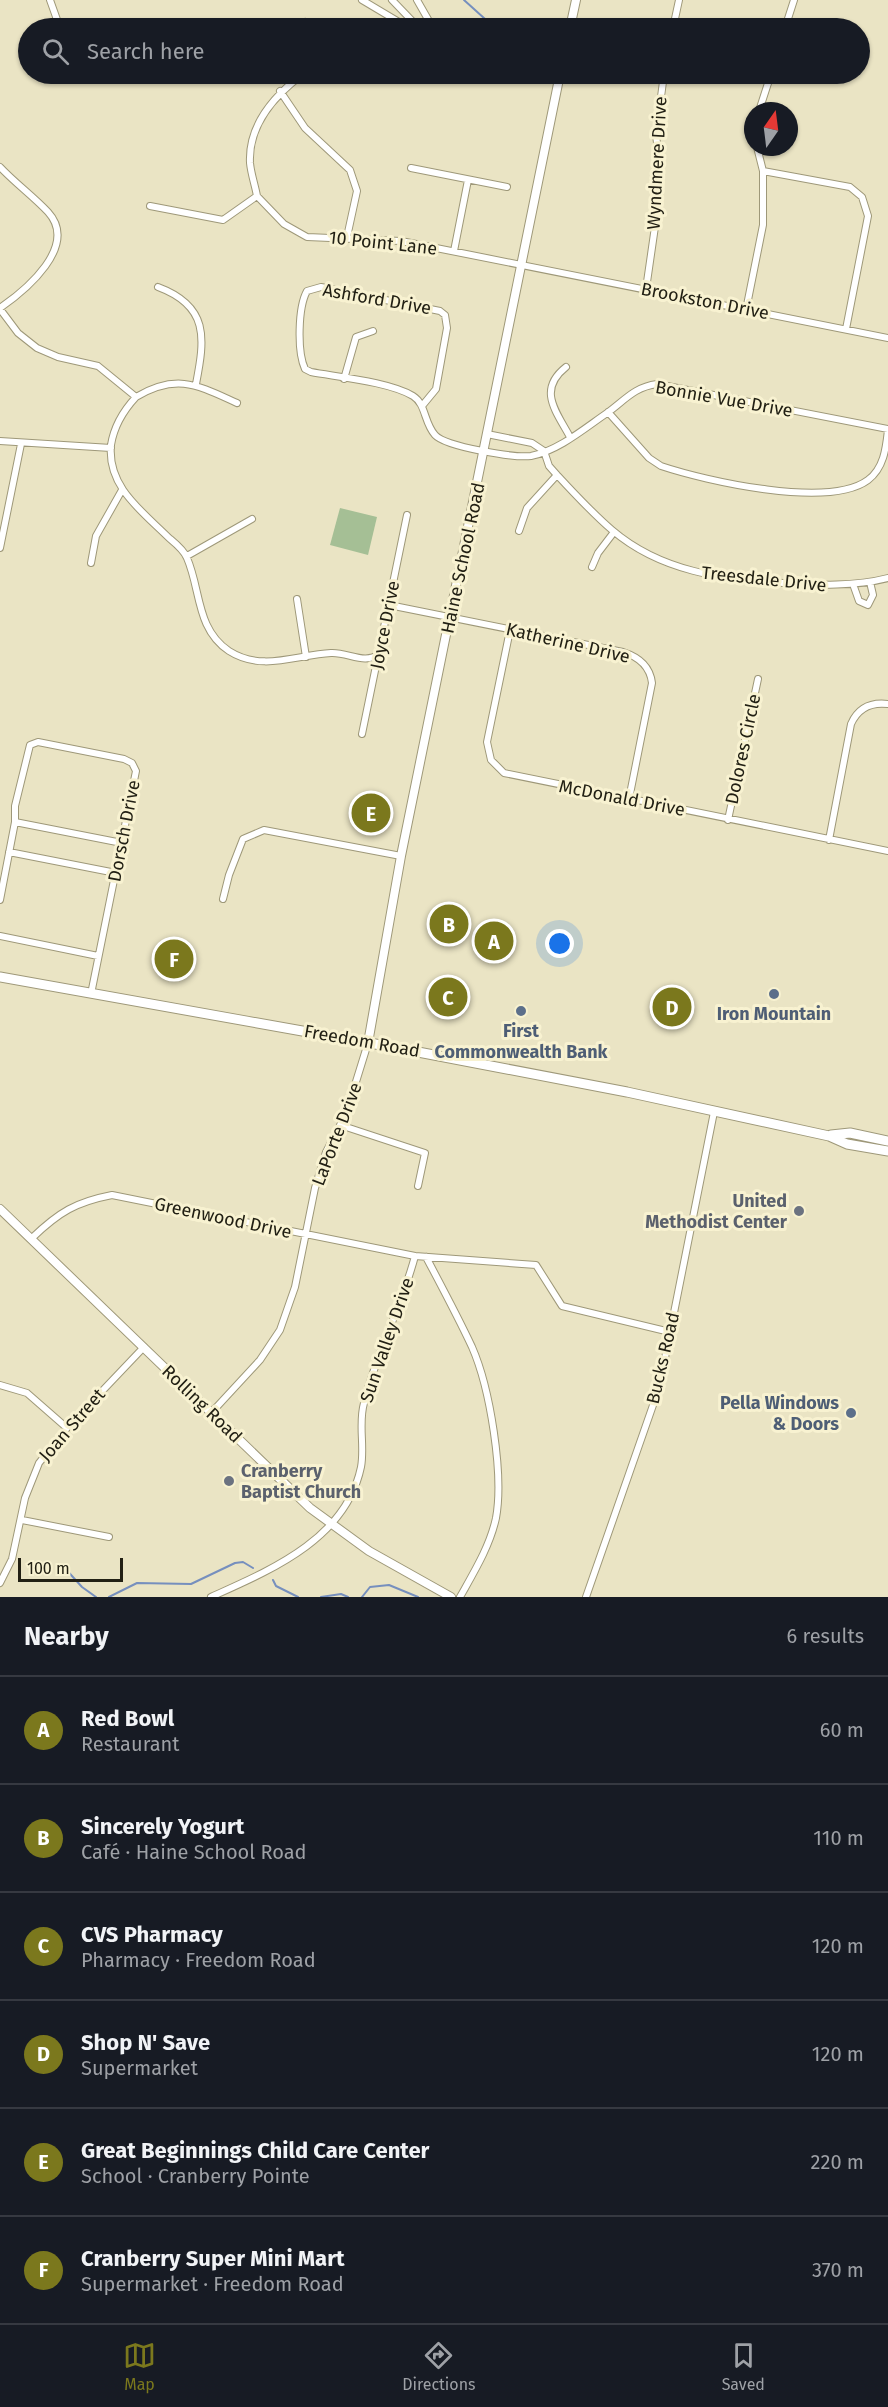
<!DOCTYPE html>
<html lang="en">
<head>
<meta charset="utf-8">
<style>
	:root { --surface:#171b24; --page:#242831; --text:#f1f3f6; --muted:#9ea1a6; --line:#363941; --accent:#7b781d }
	body { margin:0; font-family:"Fira Sans",sans-serif; background:var(--page); color:var(--text) }
	.compass { position:absolute; left:744px; top:102px; width:54px; height:54px; border-radius:50%; background:var(--surface); box-shadow:0 2px 4px #0004; rotate:14deg }
	.scale { position:absolute; left:18px; bottom:15px; width:105px; box-sizing:border-box; padding-left:6px; border:3px solid #222014; border-top:0; font-size:16px; line-height:21px; white-space:nowrap; color:#222014; -webkit-text-stroke:4px #f8f2d1; paint-order:stroke }
	.you { position:absolute; left:560px; top:944px; width:21px; height:21px; margin:-15px; border:4px solid #fff; border-radius:50%; background:#1a73e8; box-shadow:0 0 0 9px #1a73e833 }
	.badge { display:grid; place-items:center; width:39px; height:39px; border-radius:50%; background:var(--accent); color:#fff; font-size:20px; font-weight:700 }
	.pin { position:absolute; translate:-50% -50%; border:3px solid #fff; box-shadow:0 2px 6px #0006 }
	.list { margin:0; padding:0; list-style:none }
	h2 { display:flex; justify-content:space-between; align-items:center; height:78px; margin:0; padding:0 24px; font-size:26px }
	h2 small { font-size:20px; font-weight:400; color:var(--muted) }
	.list li { display:grid; grid-template-columns:39px 1fr auto; gap:18px; align-items:center; box-sizing:border-box; height:108px; padding:0 24px; border-top:2px solid var(--line) }
	.list b { display:block; font-size:22px; white-space:nowrap }
	.list p { margin:0; font-size:20px; white-space:nowrap; color:var(--muted) }
	.list em { font-size:20px; font-style:normal; color:var(--muted) }
	.icon { flex:none; width:33px; height:33px; fill:none; stroke:currentColor; stroke-width:2; stroke-linecap:round; stroke-linejoin:round }
	.map { position:relative; flex:none; width:888px; height:1597px; overflow:hidden }
	.search { position:absolute; background:var(--surface); box-shadow:0 2px 4px #0004; left:18px; right:18px; top:18px; height:66px; display:flex; align-items:center; gap:15px; box-sizing:border-box; padding:0 21px; border-radius:33px; color:var(--muted); font-size:22px }
	.sheet { height:726px; background:var(--surface) }
	nav { display:flex; justify-content:space-around; align-items:center; box-sizing:border-box; height:84px; border-top:2px solid var(--line); background:var(--surface); font-size:16px; color:var(--muted) }
	nav a { display:grid; justify-items:center; gap:3px }
	nav .on { color:var(--accent) }
	.map>svg:first-child { display:block }
	.green { fill:#a5bf95 }
	.lines { fill:none; stroke-linecap:round; stroke-linejoin:round }
	.stream { stroke:#768fbe; stroke-width:2 }
	.street-casing { stroke:#9e9879; stroke-width:8 }
	.secondary-casing { stroke:#9e9879; stroke-width:10 }
	.primary-casing { stroke:#9e9879; stroke-width:11 }
	.street { stroke:#fff; stroke-width:6 }
	.secondary { stroke:#fff; stroke-width:8 }
	.primary { stroke:#fff; stroke-width:9 }
	.service-dot { fill:#5c6f8a; stroke:#f8f2d1; stroke-width:2 }
	.worship-dot { fill:#6b7280; stroke:#f8f2d1; stroke-width:2 }
	.labels { text-anchor:middle; stroke-width:6; stroke-linejoin:round; paint-order:stroke }
	.street-label { font-size:18px; fill:#222014; stroke:#f8f2d1 }
	.service-label { font-size:18px; font-weight:bold; fill:#4e5e75; stroke:#f8f2d1 }
	.worship-label { font-size:18px; font-weight:bold; fill:#5b616d; stroke:#f8f2d1; text-anchor:end }
</style>
</head>
<body>
<div class="map">
<svg width="888" height="1597" viewBox="0 0 888 1597">
	<rect width="100%" height="100%" fill="#eae4c4"/>
	<!-- green -->
	<path class="green" d="M340,508L377,517L368,555L330,545Z"/>
	<g class="lines">
		<!-- stream -->
		<path class="stream" d="M464,0L495,28
			M62,1565L82,1587L96,1597
			M273,1580L276,1586L298,1597
			M109,1597L137,1583L191,1584L235,1563L243,1562L253,1568
			M321,1597L341,1594L348,1597
			M362,1597L370,1587L389,1585L418,1597"/>
		<defs>
			<path id="street" d="M50,0L60,28
				M362,0L409,28
				M392,0L419,28
				M417,0L433,28
				M305,22L309,28
				M673,28L679,0
				M785,28L794,0
				M532,74L559,80
				M280,91L305,128L350,170L357,191L347,237
				M759,111L771,74
				M757,147L763,171
				M0,167C15,183 33,196 48,212C79,246 26,290 0,308
				M411,168L507,187
				M257,196L284,224L307,237L401,241L888,338
				M257,196C255,185 251,174 250,163C248,124 275,95 303,74
				M150,206L223,220L257,196
				M454,251L468,180
				M158,287C209,306 205,338 196,384
				M646,289L659,199L660,167L656,135L664,74
				M0,309L18,333L37,348L58,357L98,366L136,397C123,411 114,426 111,445C107,487 142,511 169,538C175,543 184,550 187,558C201,590 196,629 229,651C262,672 296,655 331,653C348,652 365,665 379,654
				M746,310L763,225V171L850,187L862,197L868,216L846,329
				M566,367C537,390 556,411 570,437
				M344,379L356,337L373,331
				M136,397C177,373 197,385 237,403
				M422,406L436,389L447,328L445,315L440,311L321,287L307,291C298,307 297,352 305,369L311,372C338,377 390,382 413,396C426,404 424,423 435,435C446,447 515,458 531,456C558,451 585,428 607,413C624,401 634,387 657,384L888,429
				M608,412L649,458L661,466C706,481 829,509 868,480C884,468 886,448 888,430
				M487,434L532,443L544,451
				M0,441L111,448
				M544,451L549,466L557,475C575,494 592,513 612,530C661,572 722,579 783,583C819,585 853,587 888,578
				M519,531L527,508L557,475
				M0,548L21,444
				M187,556L252,519
				M91,563L96,536L122,490
				M592,567L598,553L614,532
				M853,584L859,601L868,605L873,595L870,582
				M297,599L306,657
				M389,605L623,652C639,657 650,666 652,683L629,799
				M510,630L487,742L491,760L504,773L888,851
				M362,734L407,515
				M728,820L758,679
				M15,822L122,843
				M829,840L851,724C858,708 871,702 888,704
				M9,852L116,873
				M223,899L229,875L243,839L264,830L401,856
				M0,900L15,822V806L30,745L38,742L124,759L132,763L136,771L91,994
				M0,936L98,956
				M340,1125L425,1153L418,1186
				M32,1238C59,1212 76,1202 112,1195L415,1256L536,1265L562,1306L670,1332
				M426,1257C442,1287 458,1317 472,1347C490,1388 504,1474 496,1518C490,1546 474,1572 460,1597
				M0,1385L27,1393L67,1428
				M212,1412L260,1360L280,1330L295,1287L315,1188L326,1152L346,1114L368,1043
				M22,1520L109,1537
				M0,1583L12,1559L25,1498L39,1463L67,1428L144,1347
				M211,1597C271,1570 346,1539 361,1467C365,1446 358,1424 364,1403C376,1353 402,1306 415,1256
				M586,1597L659,1388L714,1112"/>
			<path id="secondary" d="M570,28L576,0
				M368,1043L401,856L560,74
				M0,1209L310,1508L369,1551L451,1597"/>
			<path id="primary" d="M0,977L392,1047L627,1092L829,1136L847,1144L888,1151
				M831,1135L850,1133L888,1141"/>
		</defs>
		<!-- street casing -->
		<use href="#street" class="street-casing"/>
		<!-- secondary casing -->
		<use href="#secondary" class="secondary-casing"/>
		<!-- primary casing -->
		<use href="#primary" class="primary-casing"/>
		<!-- street -->
		<use href="#street" class="street"/>
		<!-- secondary -->
		<use href="#secondary" class="secondary"/>
		<!-- primary -->
		<use href="#primary" class="primary"/>
	</g>
	<!-- markers -->
	<g class="service-dot">
		<circle cx="774" cy="994" r="6"/>
		<circle cx="521" cy="1011" r="6"/>
		<circle cx="851" cy="1413" r="6"/>
	</g>
	<g class="worship-dot">
		<circle cx="799" cy="1211" r="6"/>
		<circle cx="229" cy="1481" r="6"/>
	</g>
	<g class="labels">
		<!-- street labels -->
		<g class="street-label">
			<text transform="translate(657 163) rotate(-87)" y="6">Wyndmere Drive</text>
			<text transform="translate(383 243) rotate(6)" y="6">10 Point Lane</text>
			<text transform="translate(377 299) rotate(10)" y="6">Ashford Drive</text>
			<text transform="translate(705 301) rotate(11)" y="6">Brookston Drive</text>
			<text transform="translate(724 399) rotate(10)" y="6">Bonnie Vue Drive</text>
			<text transform="translate(463 558) rotate(-78)" y="6">Haine School Road</text>
			<text transform="translate(764 579) rotate(6)" y="6">Treesdale Drive</text>
			<text transform="translate(385 625) rotate(-79)" y="6">Joyce Drive</text>
			<text transform="translate(568 643) rotate(13)" y="6">Katherine Drive</text>
			<text transform="translate(743 749) rotate(-78)" y="6">Dolores Circle</text>
			<text transform="translate(622 798) rotate(11)" y="6">McDonald Drive</text>
			<text transform="translate(124 831) rotate(-79)" y="6">Dorsch Drive</text>
			<text transform="translate(362 1041) rotate(10)" y="6">Freedom Road</text>
			<text transform="translate(337 1134) rotate(-69)" y="6">LaPorte Drive</text>
			<text transform="translate(223 1218) rotate(12)" y="6">Greenwood Drive</text>
			<text transform="translate(387 1340) rotate(-71)" y="6">Sun Valley Drive</text>
			<text transform="translate(663 1358) rotate(-77)" y="6">Bucks Road</text>
			<text transform="translate(202 1404) rotate(44)" y="6">Rolling Road</text>
			<text transform="translate(72 1425) rotate(-49)" y="6">Joan Street</text>
		</g>
		<!-- service labels -->
		<g class="service-label">
			<text x="774" y="1020">Iron Mountain</text>
			<text x="521" y="1037">First<tspan x="521" dy="21">Commonwealth Bank</tspan></text>
			<text x="839" y="1409" text-anchor="end">Pella Windows<tspan x="839" dy="21">&amp; Doors</tspan></text>
		</g>
		<!-- worship labels -->
		<g class="worship-label">
			<text x="787" y="1207">United<tspan x="787" dy="21">Methodist Center</tspan></text>
			<text x="241" y="1477" text-anchor="start">Cranberry<tspan x="241" dy="21">Baptist Church</tspan></text>
		</g>
	</g>
</svg>
<svg class="compass" viewBox="-18 -18 36 36"><path d="M0-13l5 13h-10z" fill="#e53935"/><path d="M0 13l5-13h-10z" fill="#9ea1a6"/></svg>
<div class="scale">100 m</div>
<div class="you"></div>
<div class="pin badge" style="left:494px;top:941px">A</div>
<div class="pin badge" style="left:449px;top:924px">B</div>
<div class="pin badge" style="left:448px;top:997px">C</div>
<div class="pin badge" style="left:672px;top:1007px">D</div>
<div class="pin badge" style="left:371px;top:813px">E</div>
<div class="pin badge" style="left:174px;top:959px">F</div>
<div class="search"><svg class="icon" aria-label="search" viewBox="0 0 24 24"><circle cx="10" cy="10" r="6"/><path d="M15 15l6 6"/></svg>Search here</div>
</div>
<section class="sheet">
<h2>Nearby<small>6 results</small></h2>
<ul class="list">
<li><span class="badge">A</span><div><b>Red Bowl</b><p>Restaurant</p></div><em>60 m</em></li>
<li><span class="badge">B</span><div><b>Sincerely Yogurt</b><p>Café · Haine School Road</p></div><em>110 m</em></li>
<li><span class="badge">C</span><div><b>CVS Pharmacy</b><p>Pharmacy · Freedom Road</p></div><em>120 m</em></li>
<li><span class="badge">D</span><div><b>Shop N' Save</b><p>Supermarket</p></div><em>120 m</em></li>
<li><span class="badge">E</span><div><b>Great Beginnings Child Care Center</b><p>School · Cranberry Pointe</p></div><em>220 m</em></li>
<li><span class="badge">F</span><div><b>Cranberry Super Mini Mart</b><p>Supermarket · Freedom Road</p></div><em>370 m</em></li>
</ul>
</section>
<nav>
<a class="on"><svg class="icon" aria-label="map" viewBox="0 0 24 24"><path d="M3 6l6-2 6 2 6-2v14l-6 2-6-2-6 2zM9 4v14M15 6v14"/></svg>Map</a>
<a><svg class="icon" aria-label="directions" viewBox="0 0 24 24"><path d="M12 3l9 9-9 9-9-9zM9 14v-3h6M13 9l2 2-2 2"/></svg>Directions</a>
<a><svg class="icon" aria-label="saved" viewBox="0 0 24 24"><path d="M7 4h10v16l-5-4-5 4z"/></svg>Saved</a>
</nav>
</body>
</html>
